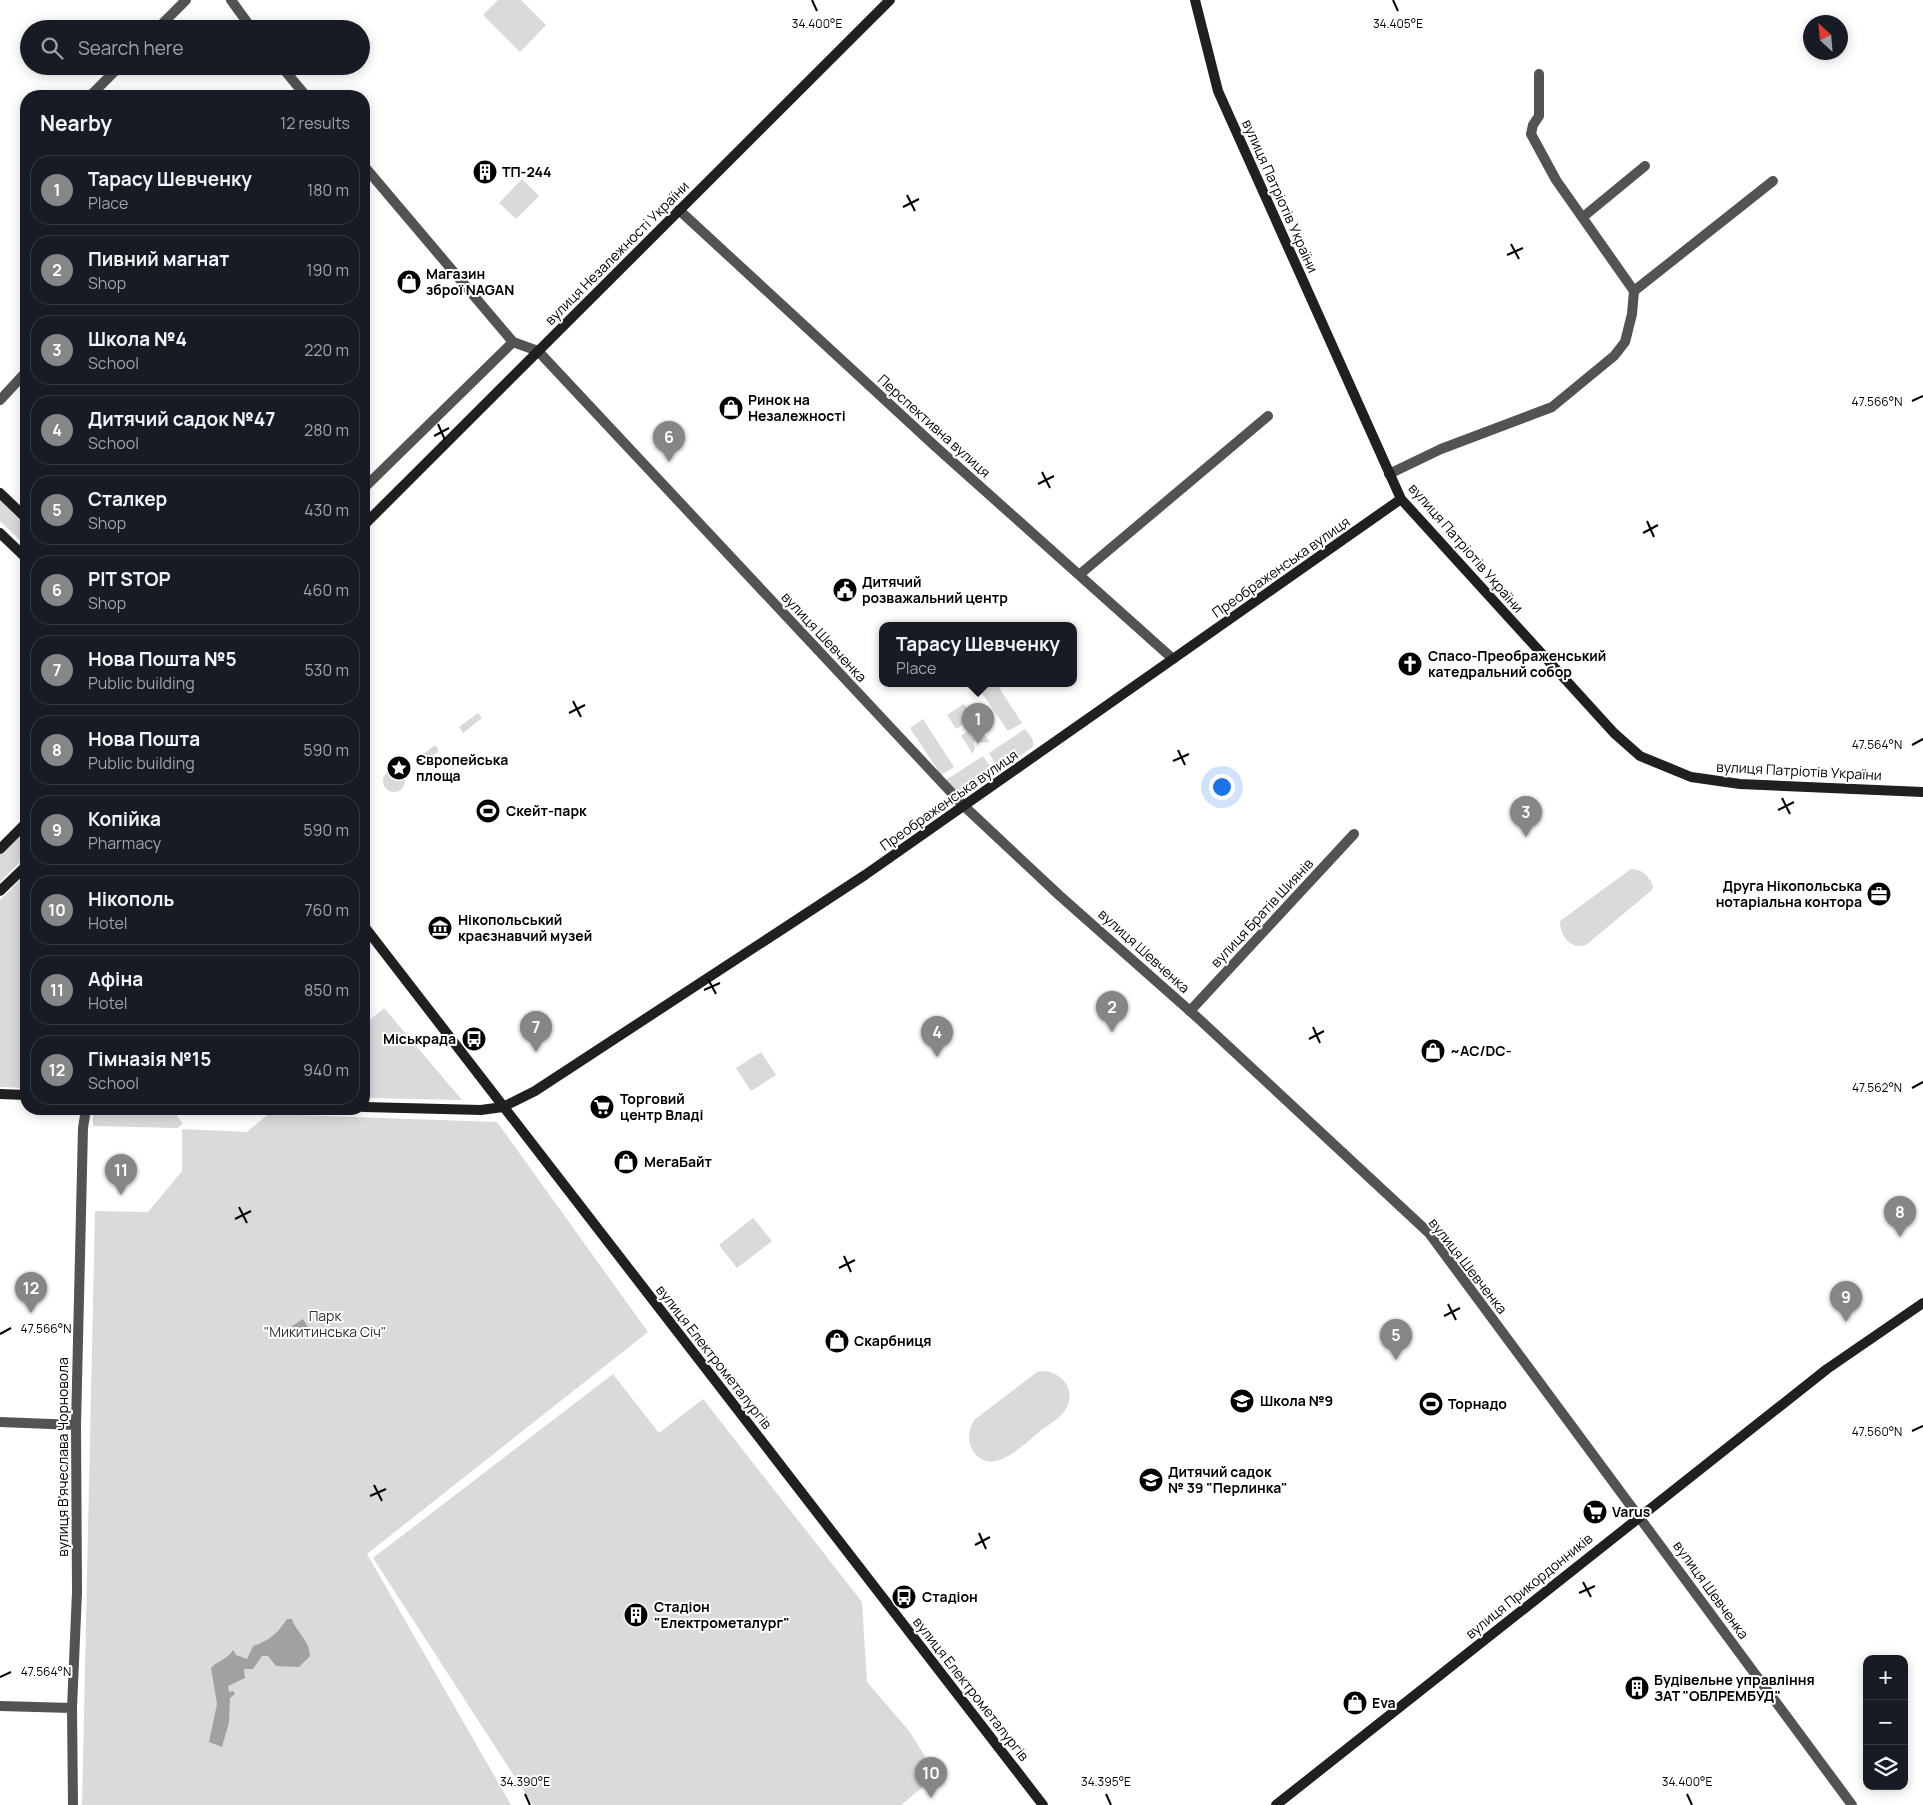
<!DOCTYPE html>
<html lang="en">
<head>
<meta charset="utf-8">
<style>
	:root { --surface:#171b24; --page:#20242c; --text:#f1f3f6; --muted:#9ea1a6; --line:#363941; --accent:#858687 }
	body { margin:0; font-family:Manrope,sans-serif; background:var(--page); color:var(--text) }
	.controls { position:absolute; right:15px; bottom:15px; display:grid; overflow:hidden; border-radius:10px; box-shadow:0 2px 12px #0003 }
	.controls button { width:45px; height:45px; display:grid; place-items:center; padding:0; border:0; border-bottom:1px solid var(--line); background:var(--surface); color:var(--text); font:25px sans-serif }
	.compass { position:absolute; left:1803px; top:15px; width:45px; height:45px; border-radius:50%; background:var(--surface); box-shadow:0 2px 12px #0003; rotate:334deg }
	.you { position:absolute; left:1221px; top:786px; width:18px; height:18px; margin:-12px; border:4px solid #fff; border-radius:50%; background:#1a73e8; box-shadow:0 0 0 8px #1a73e833 }
	.badge { display:grid; place-items:center; width:32px; height:32px; border-radius:50%; background:var(--accent); color:#fff; font-size:16px; font-weight:700 }
	.pin { position:absolute; translate:-50% -41px; filter:drop-shadow(0 1px 2px #0008) }
	.pin::after { content:''; position:absolute; top:26px; width:18px; height:15px; background:inherit; clip-path:polygon(0 0,100% 0,50% 100%) }
	.popup { position:absolute; left:879px; top:622px; width:198px; height:65px; box-sizing:border-box; display:grid; place-content:center; border-radius:10px; background:var(--surface); filter:drop-shadow(0 1px 4px #0005); font-size:16px; white-space:nowrap; color:var(--muted) }
	.popup b { font-size:19px; color:var(--text) }
	.popup::after { content:''; position:absolute; left:50%; top:100%; margin-left:-10px; border:10px solid transparent; border-top-color:var(--surface) }
	.list { margin:0; padding:0; list-style:none }
	h2 { display:flex; justify-content:space-between; align-items:center; height:65px; margin:0; padding:0 20px; font-size:21px }
	h2 small { font-size:16px; font-weight:400; color:var(--muted) }
	.list li { display:grid; grid-template-columns:32px 1fr auto; gap:15px; align-items:center; box-sizing:border-box; height:70px; margin:0 10px 10px; padding:0 10px; border:1px solid var(--line); border-radius:20px }
	.list b { display:block; font-size:19px; white-space:nowrap }
	.list p { margin:0; font-size:16px; white-space:nowrap; color:var(--muted) }
	.list em { font-size:16px; font-style:normal; color:var(--muted) }
	.icon { flex:none; width:28px; height:28px; fill:none; stroke:currentColor; stroke-width:2; stroke-linecap:round; stroke-linejoin:round }
	.map { position:relative; flex:none; width:1923px; height:1805px; overflow:hidden }
	.search { position:absolute; background:var(--surface); box-shadow:0 2px 12px #0003; left:20px; top:20px; width:350px; height:55px; display:flex; align-items:center; gap:12px; box-sizing:border-box; padding:0 18px; border-radius:28px; color:var(--muted); font-size:19px }
	.panel { position:absolute; background:var(--surface); box-shadow:0 2px 12px #0003; left:20px; top:90px; width:350px; height:1025px; border-radius:20px }
	.map>svg:first-child { display:block }
	.green { fill:#dadada }
	.water { fill:#a1a1a1 }
	.lines { fill:none; stroke-linecap:round; stroke-linejoin:round }
	.minor { stroke:#535353; stroke-width:10 }
	.tertiary { stroke:#535353; stroke-width:10 }
	.secondary { stroke:#202020; stroke-width:10 }
	.ticks { fill:none; stroke:#000; stroke-width:2 }
	.labels { text-anchor:middle; stroke-width:4; stroke-linejoin:round; paint-order:stroke }
	.poi-label { font-size:14px; font-weight:bold; fill:#000; stroke:#fff; text-anchor:start }
	.street-label { font-size:14px; fill:#000; stroke:#fff }
	.park-label { font-size:14px; fill:#313131; stroke:#fff }
	.ticks-label { font-size:12px; text-anchor:middle; fill:#000; stroke:#fff; stroke-width:4; stroke-linejoin:round; paint-order:stroke }
</style>
</head>
<body>
<div class="map">
<svg width="1923" height="1805" viewBox="0 0 1923 1805">
	<rect width="100%" height="100%" fill="#fff"/>
	<!-- green -->
	<path class="green" d="M498,0H521L546,25L520,52L483,15Z
		M522,179L539,196L516,219L499,203Z
		M0,499L26,524V546L0,521Z
		M975,683H996L1022,723L1008,731Z
		M964,704L973,718L956,729L947,715Z
		M478,713L482,718L463,733L459,727Z
		M923,719L954,767L941,775L910,728Z
		M977,725L990,742L982,743L978,739L973,742L975,748L973,754L961,736Z
		M1025,729L1033,740V747L999,770L989,753Z
		M435,745L439,751L420,765L416,760Z
		M983,756L995,774L960,797L946,780Z
		M383 781a11 11 0 1 1 22 0a11 11 0 1 1-22 0Z
		M26,828V856L0,882V854Z
		M1631,869C1642,869 1649,876 1653,886L1652,890L1586,945C1571,950 1560,936 1560,921Z
		M26,874V1088L0,1087V900Z
		M384,1008L462,1100L364,1098V1025Z
		M761,1052L776,1075L751,1091L736,1068Z
		M98,1109H172L183,1124L177,1128L93,1126V1116Z
		M268,1114L497,1122L648,1332L367,1554L511,1805H82L95,1211L148,1212L182,1171V1129L247,1132Z
		M753,1218L772,1241L737,1268L719,1245Z
		M1042,1371C1060,1371 1076,1388 1067,1407C1062,1417 1048,1425 1039,1432C1023,1445 990,1480 972,1449C967,1439 969,1429 974,1420L1037,1372Z
		M613,1374L659,1433L703,1399L862,1602L867,1682L910,1732L930,1765L924,1786L901,1805H533L373,1558Z"/>
	<!-- water -->
	<path class="water" d="M303,1319L310,1330L299,1338L292,1326Z
		M287,1619H292C297,1634 310,1640 310,1656L299,1667L276,1666L268,1656H262L253,1669H244L245,1678L228,1686L229,1692L233,1691L235,1694L230,1698L229,1722L222,1747L209,1742L217,1704L211,1668C218,1660 227,1660 233,1650L236,1655L247,1659L253,1646C269,1641 278,1633 287,1619Z"/>
	<g class="lines">
		<!-- minor -->
		<path class="minor" d="M157,29L186,0
			M90,96L120,66
			M679,210L936,447L1173,659
			M1583,217L1645,166
			M1634,291L1773,181
			M538,351L964,806
			M0,400L26,372
			M1389,474L1441,449L1552,407L1614,356L1625,342L1632,314L1634,291L1556,180L1531,134L1533,125L1539,116V74
			M364,488L513,342
			M1079,575L1268,416
			M1190,1011L1354,834
			M0,1422L76,1425
			M0,1706L72,1708
			M73,1805L72,1708L77,1592L76,1425L83,1128L86,1109"/>
		<!-- tertiary -->
		<path class="tertiary" d="M231,0L252,29
			M281,66L306,96
			M364,166L513,342L538,351
			M964,806L1060,896L1199,1019L1429,1233L1852,1805"/>
		<!-- secondary -->
		<path class="secondary" d="M1195,0L1218,91L1401,499L1614,733L1640,756L1691,777L1740,784L1923,792
			M0,493L26,518
			M364,525L890,0
			M0,533L26,558
			M0,849L26,823
			M0,891L26,866
			M364,926L1043,1805
			M0,1094L26,1095
			M364,1107L481,1110L503,1107L535,1091L865,875L1401,499
			M1276,1805L1827,1369L1923,1303"/>
	</g>
	<!-- ticks -->
	<path class="ticks" d="M812,0L817,11M1393,0L1398,11M907,195L915,211M903,207L919,199M1511,244L1519,259M1507,255L1523,248M1912,401L1923,396M438,424L445,440M434,436L449,428M1042,472L1050,488M1038,484L1054,476M1647,521L1654,537M1643,533L1658,525M573,701L581,717M569,713L585,705M1912,745L1923,739M1178,750L1185,765M1173,761L1189,754M1782,798L1790,814M1778,810L1794,802M708,979L716,994M704,990L720,983M1313,1027L1320,1043M1309,1039L1324,1031M1912,1088L1923,1082M239,1207L247,1223M235,1219L251,1211M844,1256L851,1272M839,1268L855,1260M1448,1304L1456,1320M1444,1316L1460,1308M0,1334L11,1328M1912,1431L1923,1426M374,1485L382,1501M370,1496L386,1489M979,1533L986,1549M975,1545L990,1537M1583,1582L1591,1597M1579,1593L1595,1586M0,1677L11,1672M525,1794L530,1805M1106,1794L1111,1805M1687,1794L1692,1805"/>
	<!-- icons -->
	<defs>
		<symbol id="building-disc" viewBox="-11 -11 22 22"><circle r="9.5" fill="#000" stroke="#fff"/><path d="M-4-6H4V6H1V3H-1V6H-4ZM-2.5-4.3h1.7v1.8h-1.7ZM.8-4.3h1.7v1.8H.8ZM-2.5-1h1.7V.8h-1.7ZM.8-1h1.7V.8H.8Z" fill="#fff"/></symbol>
		<symbol id="shop-disc" viewBox="-11 -11 22 22"><circle r="9.5" fill="#000" stroke="#fff"/><path d="M-5-2.5h2.3a2.7 3.5 0 0 1 5.4 0H5L5.5 6h-11ZM-1.5-2.5h3a1.5 2.3 0 0 0-3 0Z" fill="#fff"/></symbol>
		<symbol id="civic-disc" viewBox="-11 -11 22 22"><circle r="9.5" fill="#000" stroke="#fff"/><path d="M-.6-6.5H3V-4.5H.6V-3L4-1V1h2V6H-6V1h2V-1L-.6-3ZM-1.2 2.5V6h2.4V2.5Z" fill="#fff"/></symbol>
		<symbol id="church-disc" viewBox="-11 -11 22 22"><circle r="9.5" fill="#000" stroke="#fff"/><path d="M-1.2-6h2.4v3.5h3.3v2.4h-3.3V6h-2.4V-.1h-3.3v-2.4h3.3Z" fill="#fff"/></symbol>
		<symbol id="sight-disc" viewBox="-11 -11 22 22"><circle r="9.5" fill="#000" stroke="#fff"/><path d="M0-6L1.8-2.2L6-1.7L2.9 1.2L3.7 5.4L0 3.3L-3.7 5.4L-2.9 1.2L-6-1.7L-1.8-2.2Z" fill="#fff"/></symbol>
		<symbol id="stadium-disc" viewBox="-11 -11 22 22"><circle r="9.5" fill="#000" stroke="#fff"/><path d="M0-5a6.5 5 0 1 0 0 10a6.5 5 0 1 0 0-10ZM-3.5-1.8h7v3.6h-7Z" fill="#fff"/></symbol>
		<symbol id="office-disc" viewBox="-11 -11 22 22"><circle r="9.5" fill="#000" stroke="#fff"/><path d="M-6-3h4V-5.5h4V-3h4V5H-6ZM-1-4.5V-3h2v-1.5ZM-6 0V1H6V0Z" fill="#fff"/></symbol>
		<symbol id="museum-disc" viewBox="-11 -11 22 22"><circle r="9.5" fill="#000" stroke="#fff"/><path d="M0-6L6-3V-2H-6V-3ZM-5-1h2V3h-2ZM-1-1h2V3h-2ZM3-1h2V3H3ZM-6 4H6V6H-6Z" fill="#fff"/></symbol>
		<symbol id="bus-disc" viewBox="-11 -11 22 22"><circle r="9.5" fill="#000" stroke="#fff"/><path d="M-5-6H5V4H4V6H2V4H-2V6H-4V4H-5ZM-3.5-4V0h7V-4ZM-3.5 1.2v1.5H-2V1.2ZM2 1.2v1.5H3.5V1.2Z" fill="#fff"/></symbol>
		<symbol id="supermarket-disc" viewBox="-11 -11 22 22"><circle r="9.5" fill="#000" stroke="#fff"/><path d="M-6-5.5h2.5l.6 2H6L4.5 2H-2.5L-4.4-4H-6ZM-1.5 3.2a1.3 1.3 0 1 0 .1 0ZM3 3.2a1.3 1.3 0 1 0 .1 0Z" fill="#fff"/></symbol>
		<symbol id="school-disc" viewBox="-11 -11 22 22"><circle r="9.5" fill="#000" stroke="#fff"/><path d="M0-5L7-2L0 1L-7-2ZM-4 1L0 2.5L4 1V4Q0 6-4 4Z" fill="#fff"/></symbol>
	</defs>
	<g fill-rule="evenodd">
		<use href="#building-disc" x="471" y="158" width="28" height="28"/>
		<use href="#shop-disc" x="395" y="268" width="28" height="28"/>
		<use href="#shop-disc" x="717" y="394" width="28" height="28"/>
		<use href="#civic-disc" x="831" y="576" width="28" height="28"/>
		<use href="#church-disc" x="1396" y="650" width="28" height="28"/>
		<use href="#sight-disc" x="385" y="754" width="28" height="28"/>
		<use href="#stadium-disc" x="474" y="797" width="28" height="28"/>
		<use href="#office-disc" x="1865" y="880" width="28" height="28"/>
		<use href="#museum-disc" x="426" y="914" width="28" height="28"/>
		<use href="#bus-disc" x="460" y="1025" width="28" height="28"/>
		<use href="#shop-disc" x="1419" y="1037" width="28" height="28"/>
		<use href="#supermarket-disc" x="588" y="1093" width="28" height="28"/>
		<use href="#shop-disc" x="612" y="1148" width="28" height="28"/>
		<use href="#shop-disc" x="823" y="1327" width="28" height="28"/>
		<use href="#school-disc" x="1228" y="1387" width="28" height="28"/>
		<use href="#stadium-disc" x="1417" y="1390" width="28" height="28"/>
		<use href="#school-disc" x="1137" y="1466" width="28" height="28"/>
		<use href="#supermarket-disc" x="1581" y="1498" width="28" height="28"/>
		<use href="#bus-disc" x="890" y="1583" width="28" height="28"/>
		<use href="#building-disc" x="622" y="1601" width="28" height="28"/>
		<use href="#building-disc" x="1623" y="1674" width="28" height="28"/>
		<use href="#shop-disc" x="1341" y="1689" width="28" height="28"/>
	</g>
	<g class="labels">
		<!-- poi labels -->
		<g class="poi-label">
			<text x="502" y="177">ТП-244</text>
			<text x="426" y="279">Магазин<tspan x="426" dy="16">зброї NAGAN</tspan></text>
			<text x="748" y="405">Ринок на<tspan x="748" dy="16">Незалежності</tspan></text>
			<text x="862" y="587">Дитячий<tspan x="862" dy="16">розважальний центр</tspan></text>
			<text x="1428" y="661">Спасо-Преображенський<tspan x="1428" dy="16">катедральний собор</tspan></text>
			<text x="416" y="765">Європейська<tspan x="416" dy="16">площа</tspan></text>
			<text x="506" y="816">Скейт-парк</text>
			<text x="1862" y="891" text-anchor="end">Друга Нікопольська<tspan x="1862" dy="16">нотаріальна контора</tspan></text>
			<text x="458" y="925">Нiкопольський<tspan x="458" dy="16">краєзнавчий музей</tspan></text>
			<text x="456" y="1044" text-anchor="end">Міськрада</text>
			<text x="1450" y="1056">~AC/DC-</text>
			<text x="620" y="1104">Торговий<tspan x="620" dy="16">центр Владі</tspan></text>
			<text x="644" y="1167">МегаБайт</text>
			<text x="854" y="1346">Скарбниця</text>
			<text x="1260" y="1406">Школа №9</text>
			<text x="1448" y="1409">Торнадо</text>
			<text x="1168" y="1477">Дитячий садок<tspan x="1168" dy="16">№ 39 "Перлинка"</tspan></text>
			<text x="1612" y="1517">Varus</text>
			<text x="922" y="1602">Стадіон</text>
			<text x="654" y="1612">Стадіон<tspan x="654" dy="16">"Електрометалург"</tspan></text>
			<text x="1654" y="1685">Будівельне управління<tspan x="1654" dy="16">ЗАТ "ОБЛРЕМБУД"</tspan></text>
			<text x="1372" y="1708">Eva</text>
		</g>
		<!-- street labels -->
		<g class="street-label">
			<text transform="translate(1280 196) rotate(66)" y="5">вулиця Патріотів України</text>
			<text transform="translate(617 253) rotate(-45)" y="5">вулиця Незалежності України</text>
			<text transform="translate(934 426) rotate(42)" y="5">Перспективна вулиця</text>
			<text transform="translate(1466 548) rotate(49)" y="5">вулиця Патріотів України</text>
			<text transform="translate(1281 567) rotate(-35)" y="5">Преображенська вулиця</text>
			<text transform="translate(824 637) rotate(47)" y="5">вулиця Шевченка</text>
			<text transform="translate(1799 771) rotate(3)" y="5">вулиця Патріотів України</text>
			<text transform="translate(949 800) rotate(-35)" y="5">Преображенська вулиця</text>
			<text transform="translate(1262 913) rotate(-47)" y="5">вулиця Братів Шиянів</text>
			<text transform="translate(1144 951) rotate(42)" y="5">вулиця Шевченка</text>
			<text transform="translate(1468 1266) rotate(52)" y="5">вулиця Шевченка</text>
			<text transform="translate(714 1357) rotate(52)" y="5">вулиця Електрометалургів</text>
			<text transform="translate(63 1457) rotate(-90)" y="5">вулиця В'ячеслава Чорновола</text>
			<text transform="translate(1529 1586) rotate(-39)" y="5">вулиця Прикордонників</text>
			<text transform="translate(1711 1590) rotate(54)" y="5">вулиця Шевченка</text>
			<text transform="translate(971 1689) rotate(52)" y="5">вулиця Електрометалургів</text>
		</g>
		<!-- park labels -->
		<g class="park-label">
			<text x="325" y="1321">Парк<tspan x="325" dy="16">"Микитинська Січ"</tspan></text>
		</g>
	</g>
	<g class="ticks-label">
		<text x="817" y="28">34.400°E</text>
		<text x="1398" y="28">34.405°E</text>
		<text x="1877" y="406">47.566°N</text>
		<text x="1877" y="749">47.564°N</text>
		<text x="1877" y="1092">47.562°N</text>
		<text x="46" y="1333">47.566°N</text>
		<text x="1877" y="1436">47.560°N</text>
		<text x="46" y="1676">47.564°N</text>
		<text x="525" y="1786">34.390°E</text>
		<text x="1106" y="1786">34.395°E</text>
		<text x="1687" y="1786">34.400°E</text>
	</g>
</svg>
<div class="controls">
<button>+</button>
<button>−</button>
<button><svg class="icon" aria-label="layers" viewBox="0 0 24 24"><path d="M12 4l9 5-9 5-9-5zM3 14l9 5 9-5"/></svg></button>
</div>
<svg class="compass" viewBox="-18 -18 36 36"><path d="M0-13l5 13h-10z" fill="#e53935"/><path d="M0 13l5-13h-10z" fill="#9ea1a6"/></svg>
<div class="you"></div>
<div class="pin badge" style="left:978px;top:744px">1</div>
<div class="popup"><b>Тарасу Шевченку</b>Place</div>
<div class="pin badge" style="left:1112px;top:1032px">2</div>
<div class="pin badge" style="left:1526px;top:837px">3</div>
<div class="pin badge" style="left:937px;top:1057px">4</div>
<div class="pin badge" style="left:1396px;top:1360px">5</div>
<div class="pin badge" style="left:669px;top:462px">6</div>
<div class="pin badge" style="left:536px;top:1052px">7</div>
<div class="pin badge" style="left:1900px;top:1237px">8</div>
<div class="pin badge" style="left:1846px;top:1322px">9</div>
<div class="pin badge" style="left:931px;top:1798px">10</div>
<div class="pin badge" style="left:121px;top:1195px">11</div>
<div class="pin badge" style="left:31px;top:1313px">12</div>
<div class="search"><svg class="icon" aria-label="search" viewBox="0 0 24 24"><circle cx="10" cy="10" r="6"/><path d="M15 15l6 6"/></svg>Search here</div>
<section class="panel">
<h2>Nearby<small>12 results</small></h2>
<ul class="list">
<li><span class="badge">1</span><div><b>Тарасу Шевченку</b><p>Place</p></div><em>180 m</em></li>
<li><span class="badge">2</span><div><b>Пивний магнат</b><p>Shop</p></div><em>190 m</em></li>
<li><span class="badge">3</span><div><b>Школа №4</b><p>School</p></div><em>220 m</em></li>
<li><span class="badge">4</span><div><b>Дитячий садок №47</b><p>School</p></div><em>280 m</em></li>
<li><span class="badge">5</span><div><b>Сталкер</b><p>Shop</p></div><em>430 m</em></li>
<li><span class="badge">6</span><div><b>PIT STOP</b><p>Shop</p></div><em>460 m</em></li>
<li><span class="badge">7</span><div><b>Нова Пошта №5</b><p>Public building</p></div><em>530 m</em></li>
<li><span class="badge">8</span><div><b>Нова Пошта</b><p>Public building</p></div><em>590 m</em></li>
<li><span class="badge">9</span><div><b>Копійка</b><p>Pharmacy</p></div><em>590 m</em></li>
<li><span class="badge">10</span><div><b>Нікополь</b><p>Hotel</p></div><em>760 m</em></li>
<li><span class="badge">11</span><div><b>Афіна</b><p>Hotel</p></div><em>850 m</em></li>
<li><span class="badge">12</span><div><b>Гімназія №15</b><p>School</p></div><em>940 m</em></li>
</ul>
</section>
</div>
</body>
</html>
